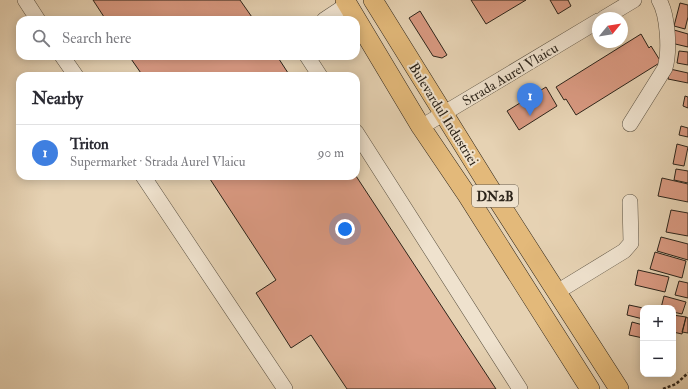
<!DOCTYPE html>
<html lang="en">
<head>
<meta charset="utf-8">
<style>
	:root { --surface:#fff; --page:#f7f7f7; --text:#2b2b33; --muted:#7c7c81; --line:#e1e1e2; --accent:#d93025 }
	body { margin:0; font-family:"IM FELL Double Pica",serif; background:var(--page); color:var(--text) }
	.controls { position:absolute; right:12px; bottom:12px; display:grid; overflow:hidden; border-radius:8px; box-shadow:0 2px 10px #0003 }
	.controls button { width:36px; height:36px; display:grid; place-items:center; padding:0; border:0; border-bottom:1px solid var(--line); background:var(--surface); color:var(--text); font:20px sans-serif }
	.compass { position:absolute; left:592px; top:12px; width:36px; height:36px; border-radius:50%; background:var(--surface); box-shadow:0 2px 10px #0003; rotate:60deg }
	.you { position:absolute; left:345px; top:229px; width:14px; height:14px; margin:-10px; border:3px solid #fff; border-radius:50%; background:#1a73e8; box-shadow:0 0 0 6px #1a73e833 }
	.badge { display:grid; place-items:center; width:26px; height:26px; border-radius:50%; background:var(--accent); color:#fff; font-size:13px; font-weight:700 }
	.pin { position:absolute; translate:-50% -33px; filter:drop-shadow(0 1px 2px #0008) }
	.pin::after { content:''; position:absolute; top:21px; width:14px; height:12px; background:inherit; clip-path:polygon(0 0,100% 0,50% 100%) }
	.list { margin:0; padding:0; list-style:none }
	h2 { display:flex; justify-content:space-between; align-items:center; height:52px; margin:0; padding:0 16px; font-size:17px }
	h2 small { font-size:13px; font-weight:400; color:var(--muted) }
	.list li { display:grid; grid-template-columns:26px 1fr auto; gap:12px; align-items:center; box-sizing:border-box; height:56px; padding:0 16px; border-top:1px solid var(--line) }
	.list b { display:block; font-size:15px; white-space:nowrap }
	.list p { margin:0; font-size:13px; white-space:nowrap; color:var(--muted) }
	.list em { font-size:13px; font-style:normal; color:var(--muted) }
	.icon { flex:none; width:22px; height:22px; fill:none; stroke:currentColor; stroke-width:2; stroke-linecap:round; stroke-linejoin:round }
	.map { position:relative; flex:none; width:688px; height:389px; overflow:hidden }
	.search { position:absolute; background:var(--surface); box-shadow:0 2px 10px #0003; left:16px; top:16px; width:344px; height:44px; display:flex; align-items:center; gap:10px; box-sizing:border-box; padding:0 14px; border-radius:12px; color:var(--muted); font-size:15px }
	.panel { position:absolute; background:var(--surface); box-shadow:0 2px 10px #0003; left:16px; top:72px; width:344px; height:108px; border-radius:12px }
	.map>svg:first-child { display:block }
	.building { fill:#d99981; stroke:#2c241a }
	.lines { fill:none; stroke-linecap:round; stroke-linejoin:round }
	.minor-casing { stroke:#5a5040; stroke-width:16 }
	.major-casing { stroke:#2c241a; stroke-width:20 }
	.path { stroke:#2c241a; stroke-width:2.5; stroke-dasharray:3 2; stroke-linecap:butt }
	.minor { stroke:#efe2ce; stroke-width:15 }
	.major { stroke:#e3b97a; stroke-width:19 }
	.labels { text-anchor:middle; stroke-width:4; stroke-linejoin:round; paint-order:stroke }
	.shield { fill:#efe2ce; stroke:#665d50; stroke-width:1 }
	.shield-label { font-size:13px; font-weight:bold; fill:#2c241a }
	.street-label { font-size:14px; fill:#2c241a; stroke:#efe2ce }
</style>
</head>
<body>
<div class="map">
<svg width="688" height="389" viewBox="0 0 688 389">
	<rect width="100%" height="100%" fill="#e6d2b3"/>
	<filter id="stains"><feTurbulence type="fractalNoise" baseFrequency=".005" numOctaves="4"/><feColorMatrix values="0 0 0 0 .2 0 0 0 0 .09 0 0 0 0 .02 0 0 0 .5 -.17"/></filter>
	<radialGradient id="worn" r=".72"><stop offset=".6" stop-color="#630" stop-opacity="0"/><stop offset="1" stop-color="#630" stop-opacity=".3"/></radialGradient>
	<!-- building -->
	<path class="building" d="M93,0H240L254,20H106Z
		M471,0H526L486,24Z
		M550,0H568L571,6L558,14Z
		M680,3L688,5V17L685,29L674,26Z
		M420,11L447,55L442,58L433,56L409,18Z
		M674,30L688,34V47L671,43Z
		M641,34L649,48L651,46L661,62L576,115L566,99L564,100L556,87Z
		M679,51L688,52V65L677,63Z
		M129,56H277L290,76H143Z
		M670,69L688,73V83L668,79Z
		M546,87L557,106L519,130L507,111Z
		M685,96L688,97V108L683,106Z
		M681,126L688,128V137L679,135Z
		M677,144L688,147L684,166L673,164Z
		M676,169L688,171V183L674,180Z
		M208,176H356L496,389H347L311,335L291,348L256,293L276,280Z
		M662,178L688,184V202L658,196Z
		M671,210L688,213V236L666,232Z
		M661,237L688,244V260L657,251Z
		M655,252L686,261L682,278L650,269Z
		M638,270L669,277L665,292L635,285Z
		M679,281L688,283V298L675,295Z
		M664,296L686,302L682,314L673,312V308H661Z
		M629,305L643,308V319L627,315Z
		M673,315L686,317L682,334L673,332Z
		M686,317L688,318V333L682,332Z
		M632,322L643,325V338L629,335Z"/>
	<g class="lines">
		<defs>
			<path id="minor" d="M25,0L38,20
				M604,18L634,0
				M324,20L348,4
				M62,56L76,76
				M307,56L320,76
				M630,124L665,68C670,51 668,15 659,0
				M421,127L598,21
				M356,132L520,389
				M143,176L285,389
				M557,292L624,251L631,243L630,202"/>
			<path id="major" d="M345,0L421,127L467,195L590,389
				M373,0L488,185L619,389"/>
		</defs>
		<!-- minor casing -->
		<use href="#minor" class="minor-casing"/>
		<!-- major casing -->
		<use href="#major" class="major-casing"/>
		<!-- path -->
		<path class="path" d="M663,389L676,384L688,373"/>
		<!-- minor -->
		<use href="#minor" class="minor"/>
		<!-- major -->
		<use href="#major" class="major"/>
	</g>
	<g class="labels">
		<!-- shield labels -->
		<rect class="shield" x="472" y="185" width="46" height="22" rx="3"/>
		<g class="shield-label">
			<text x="495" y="201">DN2B</text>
		</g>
		<!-- street labels -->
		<g class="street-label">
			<text transform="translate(510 74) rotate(-31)" y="5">Strada Aurel Vlaicu</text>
			<text transform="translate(444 114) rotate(58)" y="5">Bulevardul Industriei</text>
		</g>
	</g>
	<rect width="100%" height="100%" filter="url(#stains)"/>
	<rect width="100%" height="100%" fill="url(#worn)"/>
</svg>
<div class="controls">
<button>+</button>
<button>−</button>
</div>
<svg class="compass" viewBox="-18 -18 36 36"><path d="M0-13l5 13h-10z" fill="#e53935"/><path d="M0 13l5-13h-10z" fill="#7c7c81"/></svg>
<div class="you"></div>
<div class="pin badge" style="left:530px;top:116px;background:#3f7fe0">1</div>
<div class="search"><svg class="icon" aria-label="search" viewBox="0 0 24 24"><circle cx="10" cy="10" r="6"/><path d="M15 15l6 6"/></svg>Search here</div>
<section class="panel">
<h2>Nearby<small></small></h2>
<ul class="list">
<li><span class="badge" style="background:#3f7fe0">1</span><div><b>Triton</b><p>Supermarket · Strada Aurel Vlaicu</p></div><em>90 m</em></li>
</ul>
</section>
</div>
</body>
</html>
